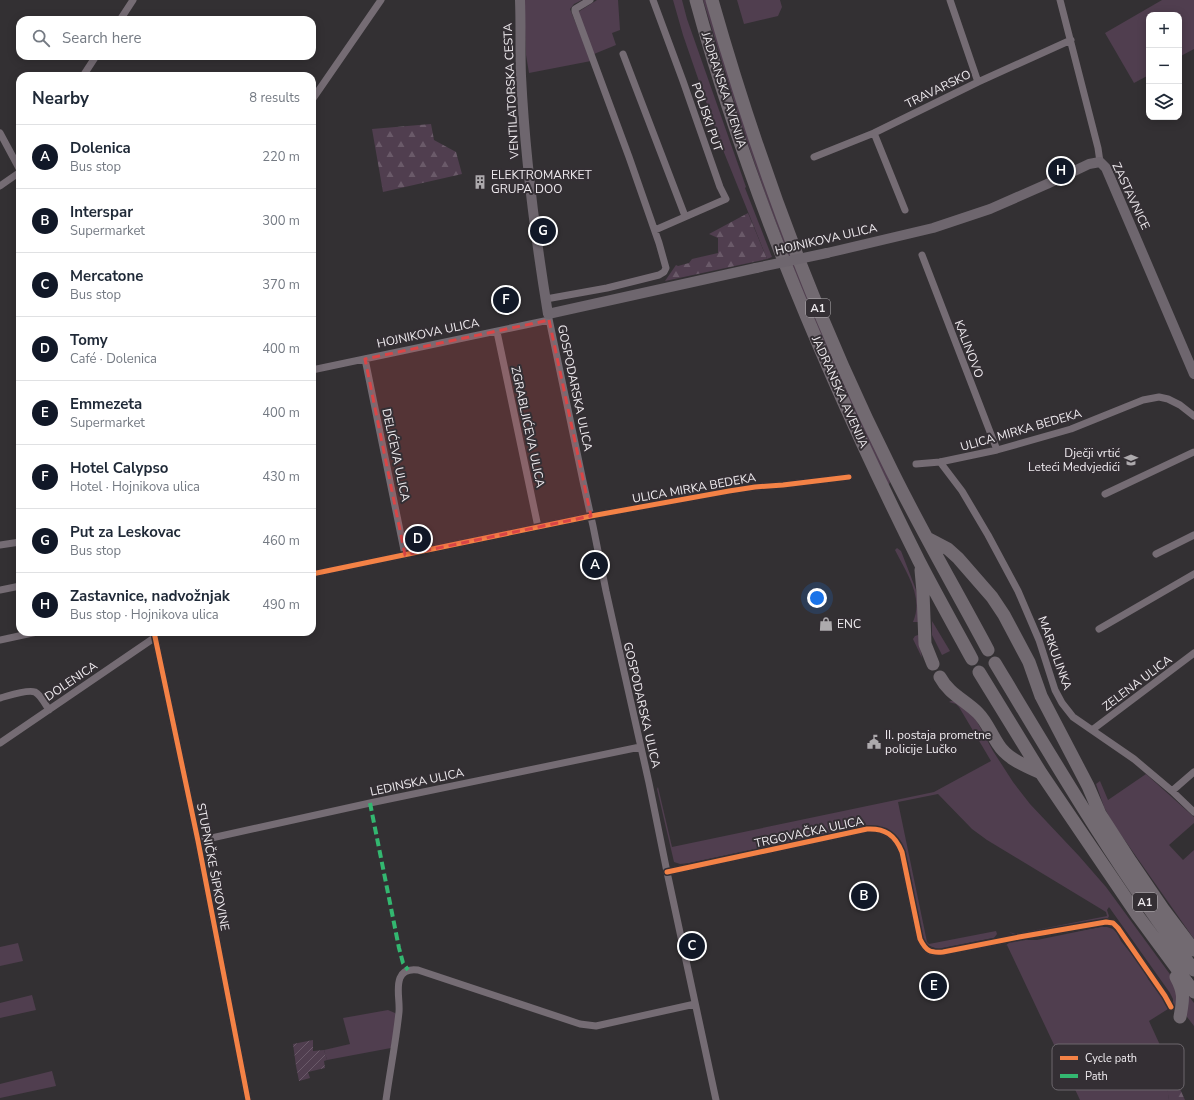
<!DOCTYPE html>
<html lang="en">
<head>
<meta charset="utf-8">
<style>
	:root { --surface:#fff; --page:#f2f2f3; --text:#1f2937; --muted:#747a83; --line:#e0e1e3; --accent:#111827 }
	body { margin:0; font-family:"Nunito Sans",sans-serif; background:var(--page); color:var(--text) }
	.controls { position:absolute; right:12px; top:12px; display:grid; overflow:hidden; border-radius:8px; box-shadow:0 2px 10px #0003 }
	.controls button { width:36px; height:36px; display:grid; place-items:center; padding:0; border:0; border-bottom:1px solid var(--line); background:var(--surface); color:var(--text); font:20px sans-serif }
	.you { position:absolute; left:817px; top:598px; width:14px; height:14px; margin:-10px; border:3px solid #fff; border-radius:50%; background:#1a73e8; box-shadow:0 0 0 6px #1a73e833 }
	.badge { display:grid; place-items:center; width:26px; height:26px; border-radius:50%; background:var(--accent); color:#fff; font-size:13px; font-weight:700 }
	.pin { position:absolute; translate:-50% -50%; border:2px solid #fff; box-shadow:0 1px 4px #0006 }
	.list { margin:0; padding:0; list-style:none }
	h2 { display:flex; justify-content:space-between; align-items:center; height:52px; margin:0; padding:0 16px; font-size:17px }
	h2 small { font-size:13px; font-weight:400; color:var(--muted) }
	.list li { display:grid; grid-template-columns:26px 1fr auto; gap:12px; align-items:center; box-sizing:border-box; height:64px; padding:0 16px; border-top:1px solid var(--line) }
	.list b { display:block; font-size:15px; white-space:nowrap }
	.list p { margin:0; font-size:13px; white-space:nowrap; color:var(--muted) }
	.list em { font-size:13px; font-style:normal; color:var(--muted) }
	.icon { flex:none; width:22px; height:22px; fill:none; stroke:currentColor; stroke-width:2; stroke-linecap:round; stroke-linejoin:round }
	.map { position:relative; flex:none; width:1194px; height:1100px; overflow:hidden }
	.search { position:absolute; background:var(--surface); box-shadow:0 2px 10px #0003; left:16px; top:16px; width:300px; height:44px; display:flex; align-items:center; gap:10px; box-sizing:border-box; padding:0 14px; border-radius:12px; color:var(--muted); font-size:15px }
	.panel { position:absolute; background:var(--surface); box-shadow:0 2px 10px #0003; left:16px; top:72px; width:300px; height:564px; border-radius:12px }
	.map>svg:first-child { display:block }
	.green { fill:#503e4f }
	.forest { fill:url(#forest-firs) }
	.garden { fill:url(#garden-furrows) }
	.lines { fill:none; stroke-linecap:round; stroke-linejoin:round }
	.street { stroke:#756c74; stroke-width:7 }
	.secondary { stroke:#6e666e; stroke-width:10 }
	.highway { stroke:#726a71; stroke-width:13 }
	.secondary-bridge { stroke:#6e666e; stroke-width:10 }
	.quiet { stroke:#33b770; stroke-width:4; stroke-dasharray:8 4; stroke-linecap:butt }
	.cycleway-casing { stroke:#342f34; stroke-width:8 }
	.cycleway { stroke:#f48246; stroke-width:5 }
	.marked { fill:#da4546; fill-opacity:0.2; stroke:#da4546; stroke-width:3; stroke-dasharray:8 5; stroke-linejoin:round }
	.labels { text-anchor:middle; stroke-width:4; stroke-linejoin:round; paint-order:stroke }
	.shield { fill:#342f34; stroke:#b7b3b7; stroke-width:1 }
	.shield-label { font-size:11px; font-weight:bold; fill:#efebef }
	.street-label { font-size:12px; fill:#efebef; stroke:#342f34 }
	.poi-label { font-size:12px; fill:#efebef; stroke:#342f34; text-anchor:start }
	.key { fill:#342f34; stroke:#6c676c; stroke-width:1 }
	.key-label { font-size:11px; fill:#efebef }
</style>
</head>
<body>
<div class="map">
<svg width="1194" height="1100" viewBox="0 0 1194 1100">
	<defs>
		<pattern id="forest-firs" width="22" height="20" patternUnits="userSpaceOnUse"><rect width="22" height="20" fill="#503e4f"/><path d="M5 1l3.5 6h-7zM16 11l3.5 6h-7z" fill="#6a5a69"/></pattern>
		<pattern id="garden-furrows" width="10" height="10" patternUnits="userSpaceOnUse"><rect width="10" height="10" fill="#503e4f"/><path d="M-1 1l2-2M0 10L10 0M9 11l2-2" fill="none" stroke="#6a5a69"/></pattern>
	</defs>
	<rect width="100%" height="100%" fill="#333033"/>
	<!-- green -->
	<path class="green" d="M524,0H582L574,4L570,9L591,61L529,73L526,55Z
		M597,0H618L620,30L612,33L616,45L594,54L578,12Z
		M673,0H682L687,19L746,187L745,188L772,257L767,259L721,145L683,35Z
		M703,0H706L890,482L889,484H888L840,382L796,275L768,202L741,124Z
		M737,0H780L782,7L778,16L744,24Z
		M1162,0H1194V49L1179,57V15H1149V75L1134,83L1105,33Z
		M897,548L901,551L918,595L920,646L922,658L913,639L915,636L918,635V622H913C924,597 906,572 895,550Z
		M932,621L950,651L942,655L932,635Z
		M951,701H954L959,704L975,718L993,751L1013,782L1030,804L1079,856L1106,887L1172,977L1178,994L1175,1006L1173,1004V999L1170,993L1109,907L1107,910L1109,916L1108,918L1015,935L1009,932L1016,934L1107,916L1106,912L987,840L972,829L938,794L898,802L927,942L929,944L996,931L997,934L994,938L938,949L927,945L923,940L903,845C892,826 878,824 859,827L690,863L680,864L674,862L657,789L658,787L672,847L934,792L991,761L959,707L956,704L949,702Z
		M1146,774L1194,817V823L1169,845L1183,860L1194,850V939L1112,822L1104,807L1096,784L1100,781L1108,800Z
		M1100,927H1107L1113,929L1117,933L1121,941L1141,966L1146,973L1148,979L1168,1006V1009L1149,1021L1175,1078L1166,1077L1169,1100H1080L1007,945L1005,946L1010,942L1023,940H1037Z
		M18,943L23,961L0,966V947Z
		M32,995L36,1010L0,1018V1003Z
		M1188,995L1194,1003V1026L1184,1013Z
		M388,1010L395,1013L397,1015L391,1048L327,1060L324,1050L350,1044L343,1018Z
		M52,1071L56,1086L0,1098V1084Z"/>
	<!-- forest -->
	<path class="forest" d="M431,124L434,140L456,152L462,174L383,192L372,129Z
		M748,213L767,259L665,281L676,265L678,266L689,263L692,259L718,253V238L709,234Z
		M1165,1077L1175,1078L1185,1100H1169Z"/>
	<!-- garden -->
	<path class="garden" d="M313,1040V1051L324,1050L327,1060L324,1061L325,1068L308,1072L310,1078L299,1081L296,1066L293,1044Z"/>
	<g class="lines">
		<!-- street -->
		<path class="street" d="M653,0L683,81L720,187L726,199L655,230
			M950,0L978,82
			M1060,0L1098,148L1100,162
			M120,20L133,0
			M623,54L685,216
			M83,76L96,56
			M312,100L381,0
			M0,133L20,170
			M874,133L905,210
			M814,157L874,133L978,82L1071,40
			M0,186L20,172
			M922,255L997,450
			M546,299L607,288L659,275L664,272L666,268L659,243L629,157L575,11V9L590,0
			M548,314L583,481L593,526L606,591L649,783L667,872L716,1100
			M497,332L538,527
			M365,359L405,555
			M312,370L549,320
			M940,462L962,491L988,535L1018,591L1039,640L1055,690L1062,703L1073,717L1134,759L1172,791L1194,812
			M916,464L940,462L997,450L1071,429L1143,400L1159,397L1168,399L1180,405L1194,416
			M1105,494L1194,452
			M0,545L20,542
			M1156,554L1194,535
			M312,574L591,516L729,491L755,487L783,485L849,477
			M0,590L20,586
			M1099,629L1194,574
			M154,632L198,841L248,1100
			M0,640L37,632
			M0,698C8,696 27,689 35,692C41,695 45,704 49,710
			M1092,730L1194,653
			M0,743L154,638
			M1172,791L1194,772
			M198,841L370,803L640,747
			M667,872L867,829C885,828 895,835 902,852L920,939C926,951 930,953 943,952L1019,937L1106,922L1113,923L1118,928L1165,996L1171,1007
			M386,1100C390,1071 396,1041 399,1012C400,1001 396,988 400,978C403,970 410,969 418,970L580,1024L596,1026L695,1004"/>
		<!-- secondary -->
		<path class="secondary" d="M520,0C521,25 520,51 521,76C525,156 535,235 548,314L756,268
			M827,253L933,228L990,209L1047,184L1089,164L1100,162L1106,168L1194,374"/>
		<!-- highway -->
		<path class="highway" d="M696,0C717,77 742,151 770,225C814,340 864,451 919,561C936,594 954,626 972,659
			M712,0C758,162 817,321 892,471C922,532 956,590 988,650
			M927,538L948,549L958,558L992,597L1004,615L1029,662L1041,696L1088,786L1100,814L1131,862L1163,909L1194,950
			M921,570L923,592L925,644L933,664
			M995,663C1058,768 1120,873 1194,970
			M979,672L1041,773L1138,916L1194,992
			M940,677C949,694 965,700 978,713C987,722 991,734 998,744C1007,759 1026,766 1041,773
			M1176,977C1185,994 1183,999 1180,1017"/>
		<!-- secondary-bridge -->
		<path class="secondary-bridge" d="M756,268L827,253"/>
		<!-- quiet -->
		<path class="quiet" d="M370,803L399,948L403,963L408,970"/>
		<defs>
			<path id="cycleway" d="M312,574L591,516L729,491L755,487L783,485L849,477
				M154,632L198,841L248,1100
				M667,872L867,829C885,828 895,835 902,852L920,939C926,951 930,953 943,952L1019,937L1106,922L1113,923L1118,928L1165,996L1171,1007"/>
		</defs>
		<!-- cycleway casing -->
		<use href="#cycleway" class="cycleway-casing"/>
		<!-- cycleway -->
		<use href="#cycleway" class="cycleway"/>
	</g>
	<!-- marked area -->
	<path class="marked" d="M549,320L591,516L405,555L365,359Z"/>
	<!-- icons -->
	<defs>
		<symbol id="building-bare" viewBox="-9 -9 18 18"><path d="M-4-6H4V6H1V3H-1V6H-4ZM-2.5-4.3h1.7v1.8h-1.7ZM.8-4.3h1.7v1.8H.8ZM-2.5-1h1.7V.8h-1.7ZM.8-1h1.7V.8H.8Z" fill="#adaaad" stroke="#342f34" stroke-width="2.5" paint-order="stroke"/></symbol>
		<symbol id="school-bare" viewBox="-9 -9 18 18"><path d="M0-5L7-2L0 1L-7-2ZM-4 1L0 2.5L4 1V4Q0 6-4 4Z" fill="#adaaad" stroke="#342f34" stroke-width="2.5" paint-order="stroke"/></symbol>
		<symbol id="shop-bare" viewBox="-9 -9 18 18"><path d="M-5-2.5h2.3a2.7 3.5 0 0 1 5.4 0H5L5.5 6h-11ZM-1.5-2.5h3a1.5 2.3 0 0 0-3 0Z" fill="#adaaad" stroke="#342f34" stroke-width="2.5" paint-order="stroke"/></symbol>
		<symbol id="civic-bare" viewBox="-9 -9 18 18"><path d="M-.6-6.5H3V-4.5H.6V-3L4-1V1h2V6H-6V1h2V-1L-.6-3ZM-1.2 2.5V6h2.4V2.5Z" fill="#adaaad" stroke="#342f34" stroke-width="2.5" paint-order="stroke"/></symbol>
	</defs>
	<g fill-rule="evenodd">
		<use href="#building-bare" x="470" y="172" width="20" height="20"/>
		<use href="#school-bare" x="1121" y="450" width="20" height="20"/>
		<use href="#shop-bare" x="816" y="614" width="20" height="20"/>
		<use href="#civic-bare" x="864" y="732" width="20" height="20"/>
	</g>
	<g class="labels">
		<!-- shield labels -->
		<g class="shield">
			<rect x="806" y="299" width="24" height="18" rx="3"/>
			<rect x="1133" y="893" width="24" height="18" rx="3"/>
		</g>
		<g class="shield-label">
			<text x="818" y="312">A1</text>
			<text x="1145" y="906">A1</text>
		</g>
		<!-- street labels -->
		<g class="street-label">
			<text transform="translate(938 89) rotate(-26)" y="4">TRAVARSKO</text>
			<text transform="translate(724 90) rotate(72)" y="4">JADRANSKA AVENIJA</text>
			<text transform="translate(511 91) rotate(-93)" y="4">VENTILATORSKA CESTA</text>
			<text transform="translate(707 117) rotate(71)" y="4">POLJSKI PUT</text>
			<text transform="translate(1131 196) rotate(65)" y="4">ZASTAVNICE</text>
			<text transform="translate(826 239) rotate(-13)" y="4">HOJNIKOVA ULICA</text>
			<text transform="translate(428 333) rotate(-12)" y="4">HOJNIKOVA ULICA</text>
			<text transform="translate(969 349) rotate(69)" y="4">KALINOVO</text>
			<text transform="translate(575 388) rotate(78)" y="4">GOSPODARSKA ULICA</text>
			<text transform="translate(840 392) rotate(66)" y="4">JADRANSKA AVENIJA</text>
			<text transform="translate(528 427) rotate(78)" y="4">ZGRABLJIĆEVA ULICA</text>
			<text transform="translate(1021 430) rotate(-16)" y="4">ULICA MIRKA BEDEKA</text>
			<text transform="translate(396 455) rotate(78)" y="4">DELIĆEVA ULICA</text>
			<text transform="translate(694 488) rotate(-10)" y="4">ULICA MIRKA BEDEKA</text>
			<text transform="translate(1055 653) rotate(70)" y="4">MARKULINKA</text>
			<text transform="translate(71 681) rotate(-34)" y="4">DOLENICA</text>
			<text transform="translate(1137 683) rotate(-37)" y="4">ZELENA ULICA</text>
			<text transform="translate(642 705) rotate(77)" y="4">GOSPODARSKA ULICA</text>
			<text transform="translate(417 782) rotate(-12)" y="4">LEDINSKA ULICA</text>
			<text transform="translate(809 832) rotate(-12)" y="4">TRGOVAČKA ULICA</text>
			<text transform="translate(213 867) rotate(79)" y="4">STUPNIČKE ŠIPKOVINE</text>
		</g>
		<!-- poi labels -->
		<g class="poi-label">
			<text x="491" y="179">ELEKTROMARKET<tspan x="491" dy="14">GRUPA DOO</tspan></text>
			<text x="1120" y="457" text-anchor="end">Dječji vrtić<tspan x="1120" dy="14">Leteći Medvjedići</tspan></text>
			<text x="837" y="628">ENC</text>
			<text x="885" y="739">II. postaja prometne<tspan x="885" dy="14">policije Lučko</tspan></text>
		</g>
	</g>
	<!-- legend -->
	<rect x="1052" y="1044" width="132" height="46" rx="6" class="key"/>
	<rect x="1060" y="1056" width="18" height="4" fill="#f48246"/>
	<rect x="1060" y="1074" width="18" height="4" fill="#33b770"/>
	<g class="key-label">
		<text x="1085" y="1062">Cycle path</text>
		<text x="1085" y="1080">Path</text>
	</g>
</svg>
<div class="controls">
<button>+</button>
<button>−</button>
<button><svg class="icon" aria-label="layers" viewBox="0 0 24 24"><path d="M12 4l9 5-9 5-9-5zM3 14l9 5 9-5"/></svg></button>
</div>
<div class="you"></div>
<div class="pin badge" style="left:595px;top:565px">A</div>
<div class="pin badge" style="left:864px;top:896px">B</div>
<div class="pin badge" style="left:692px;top:946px">C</div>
<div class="pin badge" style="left:418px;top:539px">D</div>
<div class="pin badge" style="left:934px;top:986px">E</div>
<div class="pin badge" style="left:506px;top:300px">F</div>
<div class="pin badge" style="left:543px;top:231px">G</div>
<div class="pin badge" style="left:1061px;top:171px">H</div>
<div class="search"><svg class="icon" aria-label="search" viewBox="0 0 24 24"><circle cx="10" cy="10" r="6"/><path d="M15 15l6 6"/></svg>Search here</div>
<section class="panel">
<h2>Nearby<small>8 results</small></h2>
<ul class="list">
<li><span class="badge">A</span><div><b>Dolenica</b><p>Bus stop</p></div><em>220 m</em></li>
<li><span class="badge">B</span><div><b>Interspar</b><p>Supermarket</p></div><em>300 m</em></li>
<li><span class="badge">C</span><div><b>Mercatone</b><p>Bus stop</p></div><em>370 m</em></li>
<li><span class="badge">D</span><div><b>Tomy</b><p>Café · Dolenica</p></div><em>400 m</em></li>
<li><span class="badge">E</span><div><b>Emmezeta</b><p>Supermarket</p></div><em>400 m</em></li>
<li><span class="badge">F</span><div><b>Hotel Calypso</b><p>Hotel · Hojnikova ulica</p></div><em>430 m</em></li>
<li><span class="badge">G</span><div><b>Put za Leskovac</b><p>Bus stop</p></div><em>460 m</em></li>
<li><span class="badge">H</span><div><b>Zastavnice, nadvožnjak</b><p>Bus stop · Hojnikova ulica</p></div><em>490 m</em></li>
</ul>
</section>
</div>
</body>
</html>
